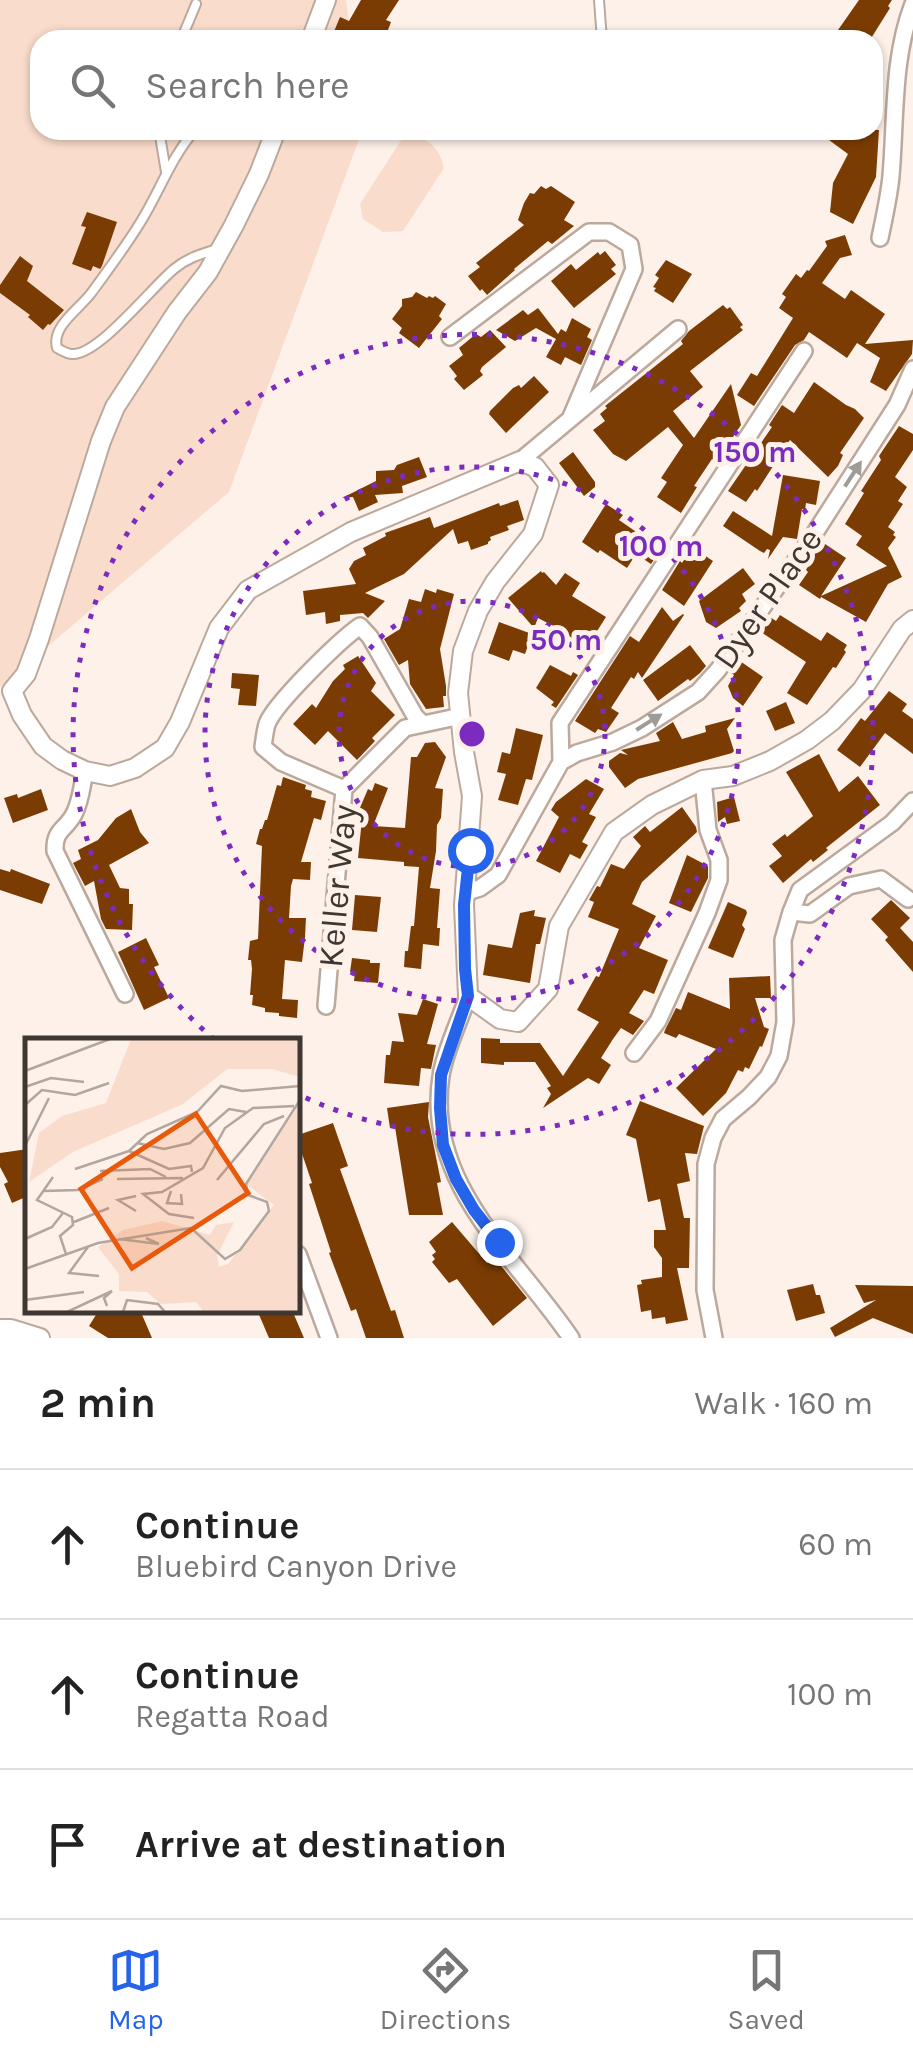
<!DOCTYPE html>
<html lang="en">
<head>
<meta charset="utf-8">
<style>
	:root { --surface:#fff; --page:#f6f6f6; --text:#222; --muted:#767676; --line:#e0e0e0; --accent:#2563eb }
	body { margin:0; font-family:Karla,sans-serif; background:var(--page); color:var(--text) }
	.stop { position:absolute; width:30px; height:30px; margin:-22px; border:8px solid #2563eb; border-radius:50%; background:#fff }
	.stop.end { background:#2563eb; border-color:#fff; box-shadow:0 2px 10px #0008 }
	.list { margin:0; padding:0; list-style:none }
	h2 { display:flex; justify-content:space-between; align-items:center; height:130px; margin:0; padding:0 40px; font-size:42px }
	h2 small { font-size:32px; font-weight:400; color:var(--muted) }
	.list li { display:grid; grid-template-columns:65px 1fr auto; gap:30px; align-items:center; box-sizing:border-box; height:150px; padding:0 40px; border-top:2px solid var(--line) }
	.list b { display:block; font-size:38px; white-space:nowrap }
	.list p { margin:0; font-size:32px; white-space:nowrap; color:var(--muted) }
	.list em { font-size:32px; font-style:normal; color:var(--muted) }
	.icon { flex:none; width:55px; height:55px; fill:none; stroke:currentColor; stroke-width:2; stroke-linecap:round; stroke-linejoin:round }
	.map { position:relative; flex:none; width:913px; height:1338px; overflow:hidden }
	.search { position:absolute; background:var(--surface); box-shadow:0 2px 8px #0004; left:30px; right:30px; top:30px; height:110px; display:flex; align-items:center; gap:25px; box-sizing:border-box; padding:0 35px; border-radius:30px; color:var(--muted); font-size:38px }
	.sheet { height:580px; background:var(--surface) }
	nav { display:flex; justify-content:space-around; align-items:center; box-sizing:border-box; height:140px; border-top:2px solid var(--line); background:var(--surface); font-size:28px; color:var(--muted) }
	nav a { display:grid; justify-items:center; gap:5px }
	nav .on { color:var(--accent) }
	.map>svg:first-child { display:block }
	.green { fill:#f9dccb }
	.building { fill:#7b3c03 }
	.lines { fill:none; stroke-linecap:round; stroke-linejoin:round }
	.service-casing { stroke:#bca99d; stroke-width:12 }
	.minor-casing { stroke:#bca99d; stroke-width:20 }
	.tertiary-casing { stroke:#bca99d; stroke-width:22 }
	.service { stroke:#fff; stroke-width:8 }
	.minor { stroke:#fff; stroke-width:15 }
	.tertiary { stroke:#fff; stroke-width:18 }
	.oneway { fill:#9f9b98 }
	.route { stroke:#2563eb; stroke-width:12 }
	.ring { fill:none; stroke:#7b2cbf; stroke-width:5; stroke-dasharray:5 10 }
	.labels { text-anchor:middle; stroke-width:10; stroke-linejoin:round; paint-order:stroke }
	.street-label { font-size:35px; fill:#3f3732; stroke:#fdf1e9 }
	.inset-road { fill:none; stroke:#b1a7a0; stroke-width:2.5 }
	.view { fill:#e8590c; fill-opacity:0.15; stroke:#e8590c; stroke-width:5 }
	.inset-edge { fill:none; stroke:#3f3732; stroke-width:5 }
	.centre { fill:#7b2cbf; stroke:#fdf1e9; stroke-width:5 }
	.ring-label { font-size:30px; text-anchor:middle; font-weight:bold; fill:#7b2cbf; stroke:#fdf1e9; stroke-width:10; stroke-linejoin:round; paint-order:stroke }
</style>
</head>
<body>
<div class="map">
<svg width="913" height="1338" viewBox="0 0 913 1338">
	<rect width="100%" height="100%" fill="#fdf1e9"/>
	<!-- green -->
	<path class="green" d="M0,0H346L351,40H40V130L362,131L229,492L0,687Z
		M419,137C435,144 440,152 444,168L403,231L383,232L363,219L360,204L402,139Z"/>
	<!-- building -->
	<path class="building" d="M361,0H399L386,20L391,22L385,38L379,36L377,40H349L333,34L340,17L349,21Z
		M859,0H892L888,6L890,8L870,40H831Z
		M835,130H879L876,177L853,224L830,212L833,183L848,154L829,140Z
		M541,186L546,189L551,186L575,202L564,220L574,226L552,244L548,241L514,269L515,270L487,295L482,289L480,291L468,276L480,267L476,263L524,225L518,220L524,203L530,193L534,194Z
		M87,212L117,222L102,266L100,269L93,266L91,271L72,264L86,227L81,226Z
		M845,235L852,255L840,258L822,283L845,299L851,290L885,314L865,344L913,340L912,354L886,391L870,382L880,358L857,343L847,358L809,332L804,340L795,345L754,406L737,395L751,373L757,376L793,318L779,308L786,297L782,294L796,274L801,278L807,270L809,271L827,246L825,241Z
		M605,251L616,265L611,269L616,274L574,308L551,281L571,264L576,270L598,252L600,255Z
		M20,256L33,266L27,281L64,310L50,325L48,324L43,330L28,317L30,315L0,293V285Z
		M666,260L692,274L673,303L654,291L656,288L653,287L659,278L655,275Z
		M416,292L427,298L429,296L433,298L435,296L446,304L439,316L442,319L419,348L399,333L402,328L392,319L402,306V299L412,297Z
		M723,305L727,309L730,307L743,325L740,327L743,330L690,371L703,387L673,411L694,438L731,384L741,425L716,462L712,459L694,486L697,487L681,513L657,497L667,482L661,478L683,445L668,427L626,461L613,454L593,430L605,421L600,414L607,408L605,406L683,344L681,341L689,331Z
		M538,308L558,334L561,329L566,332L572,318L591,329L587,337L592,340L581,365L565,357L561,365L546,357L556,339L536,328L515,341L496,330L523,310L528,315Z
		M490,330L506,347L482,367L480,371L483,375L464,390L454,379L457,376L449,366L463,355L459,348L476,334L481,337Z
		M534,376L549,392L506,433L489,414L490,411L513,388L519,385L521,388Z
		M814,382L846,405L855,409L864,418L840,453L843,455L838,466L828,477L790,440L757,491L755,489L746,502L728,491L772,427L769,425L782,405L794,413Z
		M899,426L913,434V450L895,477L907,487L898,501L903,504L888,527L895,532L893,535L896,537L888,548L902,577L888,584L866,622L821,597L820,599L799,585L808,572L806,570L813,556L822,542L846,558L821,596L887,566L856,545L862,536L845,524L864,493L861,491L881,460L879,456Z
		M573,452L595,482V487L584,496L559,463Z
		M419,457L427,477L402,486L403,493L375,495L378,502L359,511L353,497L342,498L376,481V471L394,470L397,465Z
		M783,475L820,481L816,505L806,503L805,510L802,509L797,539L783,537L768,559L770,550L767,549L764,553L760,551L723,526L733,511L772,536Z
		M518,500L524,520L507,526L509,530L490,537L491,540L488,542V544L471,550L468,541L458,544L453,529L404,574L365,593L385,601L368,618L363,613L340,615V621L326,624L325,612L306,615L303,591L356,584L349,569L354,561L366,555L363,548L386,536L385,533L430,517L434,528L499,503L500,506Z
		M606,504L623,515L619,520L661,549L651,564L636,554L627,568L600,550L598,553L582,542Z
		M692,547L713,561L684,606L662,590L680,561L682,563Z
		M743,568L755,584L742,594L746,601L739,608L741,611L716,628L706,622L699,601Z
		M541,571L542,573L544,572L556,585L565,573L580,583L572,596L606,617L587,647L564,633L565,632L538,618L534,628L508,598Z
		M425,589L436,593L437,589L454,594L440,649L446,686V696H443L444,707L426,709L410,684L408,660L399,665L384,639L400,629L409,599L421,602Z
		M662,607L673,621L683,614L684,615L642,678L638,672L634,679L631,677L611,708L619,713L606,732L598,729L595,733L575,721L630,636L639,642Z
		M780,615L821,641L827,632L847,645L844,650L846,652L836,668L833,667L807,705L787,693L806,662L761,632L770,617L776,621Z
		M499,622L532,634L525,654L513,650L509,661L488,653Z
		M690,645L706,666L700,673L690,681L688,679L658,701L643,680Z
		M358,656L376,683L371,691L395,715L372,738L375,741L357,760L328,731L315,745L293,724L312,704L316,708L333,681L345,669L343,665Z
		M740,661L763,677L743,706L733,698L728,686L734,675L731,673Z
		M550,665L571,676L573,672L578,675L556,708L551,705L554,702L536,688Z
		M232,673L259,675L256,706L238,705L240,689L231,688Z
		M889,691L907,704L902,711L913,719V754L885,733L860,767L837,750L861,718L865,721Z
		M786,702L795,723L775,731L766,711Z
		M735,718L727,729L734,751L732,753L638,779L625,788L609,767V761L620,753L628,755L621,750L660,741L656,733L673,722L682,739L706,732L705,726Z
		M516,728L543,735L532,780L526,779L518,805L498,800L506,774L497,772L502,752L510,754Z
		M435,742L446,757L435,788L443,789L441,818L437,825L436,851L430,888L440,889L437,928H440L439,946L423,944L421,969L404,967L405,951H408L411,926H414L419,867L404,866V862L358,858L362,819L356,817L368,789L372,791L375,783L388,788L373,826L405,828L411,757H417L425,743Z
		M819,754L839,792L858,776L880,805L826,848L828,850L813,862L811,859L783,883L769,866L782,856L772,844L785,834L787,837L813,816L786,772Z
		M283,777L306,785L305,789L312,791L311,797L326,801L321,820L314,818L301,862H311L310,880L293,879L291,886L289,918H306L305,937L302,962L285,960L282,999L298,1000L297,1018L279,1016V1013L265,1012V1008L252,1005L253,995H250L252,969L251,960H248L250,941L258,939L262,846L256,844L260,829H262L265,820H267L277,785L281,786Z
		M586,779L604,789L589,814L596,817L582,842L588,845L580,859L570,854L560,873L536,861L559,817L551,810L556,802Z
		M41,789L48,810L13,823L4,798L17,794L18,798Z
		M734,797L740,821L727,824L725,817L718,822L717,802Z
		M682,807L696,827L697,832L642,882L632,904L656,916L639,948L668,960L654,994L644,990L629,1013L644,1021L633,1035L621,1028L613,1039L601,1058L611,1065L599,1084L588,1078L543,1108L551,1094L547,1088L551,1086L535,1062H504V1065L481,1063V1038L500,1039V1043H540L563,1076L599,1022L577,1010L596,976L599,977L619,929L588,917L594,902L589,900L597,886L600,887L611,864L624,869L641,846L633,837L645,826L650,832Z
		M131,809L140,832L149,843L109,865L120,888L129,889V904H133L132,930L106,929L101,919L94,881L85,886L73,863L81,859L78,850L98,840L116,818Z
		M687,855L708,866V878L691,912L669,903Z
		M0,869L10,872L11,869L50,884L42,904L0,890Z
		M355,895L381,897L377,932L352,930Z
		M891,900L910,918L900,928L913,942V972L885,940L888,937L871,919Z
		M728,902L746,910L747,913L742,925L745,929L733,958L708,948Z
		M535,910L534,916L546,918L540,944H536L530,983L483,975L488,944L512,948L520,913Z
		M146,938L159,965L154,967L169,998L144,1010L118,952Z
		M352,958L370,960V963H380L378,983L354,981L355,972H350Z
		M770,976L771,998H755L764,1027L769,1029L762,1047L760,1046L749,1069L745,1067L743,1072L738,1070L726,1093L703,1116L676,1088L716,1049L679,1034L676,1038L664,1033L665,1030L676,1008L681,1010L688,992L730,1009L729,978Z
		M423,999L438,1004L427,1044L436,1045L431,1069L421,1068L419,1086L384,1083L386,1055H390L392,1041L404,1042L398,1013L417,1015Z
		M640,1101L704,1126L697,1154L685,1153L690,1181L677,1184L684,1218H690L689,1268H677L688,1320L666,1324L665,1317L652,1319L651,1310L641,1312L637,1285L642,1284L641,1280L662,1277V1258L654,1247V1230H666L660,1199L648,1202L636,1139L626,1135Z
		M429,1102L428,1117L441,1182L437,1183L443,1215H409L395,1127L390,1128L387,1108Z
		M333,1123L348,1166L340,1169L391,1311L395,1310L404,1338H366L356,1309L351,1311L329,1253L331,1252L309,1184L312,1183L298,1142V1135Z
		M28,1149V1196L12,1203L4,1184L8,1182L0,1167V1153Z
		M452,1222L487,1263L494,1257L527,1298L493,1326L457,1279L449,1283L432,1262L435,1259L432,1255L436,1252L429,1242Z
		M813,1284L816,1295H820L825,1313L796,1321L787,1290Z
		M855,1285L913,1286V1334L873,1318L835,1337L830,1328L876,1300L864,1303Z
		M99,1310H140L152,1338H108L89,1326Z
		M257,1310H292L304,1338H269Z"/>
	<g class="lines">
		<defs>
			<path id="service" d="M599,0L602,40
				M181,40L196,4
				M159,130L166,172
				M195,130C170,159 160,191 140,223C126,246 108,270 92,292C80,309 51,326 57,348C61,350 67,354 72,354C98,356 152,287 174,269C187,258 201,254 217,249
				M607,130V131"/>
			<path id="minor" d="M880,238C884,218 889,197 891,176C896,118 892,59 913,4
				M450,337L589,232H609L630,245L634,269L571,417
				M520,461L678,329
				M561,762L577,753L613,742L642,728L698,692L718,670L811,539L897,405L913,369
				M85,771C82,785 81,801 74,814C66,830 54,829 55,851L125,994
				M344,789L281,762L263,747C264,740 265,731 267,724C275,703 340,640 360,626L370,637L415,716L423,724
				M467,892L480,888L498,875L561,762L560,723L804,351
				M791,912L810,914L849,886L881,879L908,899
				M468,996C460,1020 444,1053 441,1076C424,1184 517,1258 571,1338
				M326,1006L344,789L405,728L461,716
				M634,1053L658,1021L707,913L719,880V860L708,830L703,780
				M298,1254L329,1338
				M714,1338L705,1290L706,1164L713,1138L723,1119L749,1097L768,1077L779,1056L785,1022L783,940L791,912L800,890L892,823L913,801"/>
			<path id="tertiary" d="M311,40L326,0
				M12,691L22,715L43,746L62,760L85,771L110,776L135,768L165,748L180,722L219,628L248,590L351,532L520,461L535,467L549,485L533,534L495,582L478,611L463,651L458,693L464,752L472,796L464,905L468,996L500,1019L518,1022L548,989L559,926L614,832L652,805L703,780L733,776L770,761L807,740L832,721L862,690L902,629L913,620
				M12,691L26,674L39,639L101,441L115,407L177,312L208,272L234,225L259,174L276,130
				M0,1329H11L40,1338"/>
		</defs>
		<!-- service casing -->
		<use href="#service" class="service-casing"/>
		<!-- minor casing -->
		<use href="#minor" class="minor-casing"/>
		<!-- tertiary casing -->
		<use href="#tertiary" class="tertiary-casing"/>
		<!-- service -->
		<use href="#service" class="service"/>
		<!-- minor -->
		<use href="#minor" class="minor"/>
		<!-- tertiary -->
		<use href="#tertiary" class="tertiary"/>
	</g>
	<!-- one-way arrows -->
	<defs><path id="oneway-solid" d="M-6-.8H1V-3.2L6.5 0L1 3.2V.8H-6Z" transform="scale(2.5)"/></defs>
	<g class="oneway">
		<use href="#oneway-solid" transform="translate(853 474) rotate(-57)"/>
		<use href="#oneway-solid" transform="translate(649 722) rotate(-32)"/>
	</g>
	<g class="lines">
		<!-- route -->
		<path class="route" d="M470,850L464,905L465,969L468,996L441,1075L440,1108L443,1145L456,1179L474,1210L499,1242"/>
	</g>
	<!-- distance rings -->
	<g class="ring">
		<circle cx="472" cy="734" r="133"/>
		<circle cx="472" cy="734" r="267"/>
		<path d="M215 1040A400 400 0 1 1 300 1095"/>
	</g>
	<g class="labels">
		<!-- street labels -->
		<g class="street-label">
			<text transform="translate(767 598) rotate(-55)" y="12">Dyer Place</text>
			<text transform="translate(337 886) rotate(-85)" y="12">Keller Way</text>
		</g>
	</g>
	<!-- overview -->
	<g transform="translate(25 1038)">
		<rect width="275" height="275" fill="#fdf1e9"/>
		<path d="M106,1H275V39L247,31H202L158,66L48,114L4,144L14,95L37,78L81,65ZM275,50V274H179L171,264L136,266L122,254L94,253V236L73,209L98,192L137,183L185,197L191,187L209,184L192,218L194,229L203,226L249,167L221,146L271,72Z" fill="#f9dccb"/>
		<path class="inset-road" d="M0,33L85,1M0,49L26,40L59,44M0,67L17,52L50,57L84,45M112,105L139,111L165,105L204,71L221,74M0,108L24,60M104,113L122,96L172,74L196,48L217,53L275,48M104,113L144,131L166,128L167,134M50,131L104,113M75,133L125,131L141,139M28,139L12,162L47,179L48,187L35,198L41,216M92,141L158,140M192,142L239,86L259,78M19,153L53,152L78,141M146,153L142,165L157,166L156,156M111,173L93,162L111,158M169,180L144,176L118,156L137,154L178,130L200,90L228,70L269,68M49,184L84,170M166,190L200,221L215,212L244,173L242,164L223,157L221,146L275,62M0,201L27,189L38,175M94,201L134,206L121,200M63,209L44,235L74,238M0,231L73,205L166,190M0,262L59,254M12,274H42L87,253L79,260L82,268M98,274L102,262L133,266L140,274"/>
		<path class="view" d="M171,76L223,155L107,230L56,151Z"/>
		<rect width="275" height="275" class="inset-edge"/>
	</g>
	<circle cx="472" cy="734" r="15" class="centre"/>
	<g class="ring-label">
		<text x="755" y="462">150 m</text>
		<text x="661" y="556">100 m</text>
		<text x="566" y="650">50 m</text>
	</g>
</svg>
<div class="stop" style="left:470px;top:850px"></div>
<div class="stop end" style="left:499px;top:1242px"></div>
<div class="search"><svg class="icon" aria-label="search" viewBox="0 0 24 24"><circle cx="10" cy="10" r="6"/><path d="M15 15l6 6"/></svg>Search here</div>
</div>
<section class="sheet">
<h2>2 min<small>Walk · 160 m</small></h2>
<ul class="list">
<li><svg class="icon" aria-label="ahead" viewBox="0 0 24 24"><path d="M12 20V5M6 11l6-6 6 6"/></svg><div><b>Continue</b><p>Bluebird Canyon Drive</p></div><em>60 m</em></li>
<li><svg class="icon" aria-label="ahead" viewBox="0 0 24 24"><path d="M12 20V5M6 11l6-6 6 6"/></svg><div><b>Continue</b><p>Regatta Road</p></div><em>100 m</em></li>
<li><svg class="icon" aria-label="arrive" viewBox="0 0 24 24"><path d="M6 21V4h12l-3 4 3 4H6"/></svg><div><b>Arrive at destination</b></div></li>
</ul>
</section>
<nav>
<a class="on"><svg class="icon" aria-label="map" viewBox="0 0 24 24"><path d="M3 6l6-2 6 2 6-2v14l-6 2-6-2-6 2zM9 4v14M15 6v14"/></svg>Map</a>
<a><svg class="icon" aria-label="directions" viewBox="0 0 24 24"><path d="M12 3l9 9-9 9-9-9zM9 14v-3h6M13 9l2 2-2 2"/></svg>Directions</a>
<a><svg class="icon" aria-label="saved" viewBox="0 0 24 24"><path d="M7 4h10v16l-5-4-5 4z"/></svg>Saved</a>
</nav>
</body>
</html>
